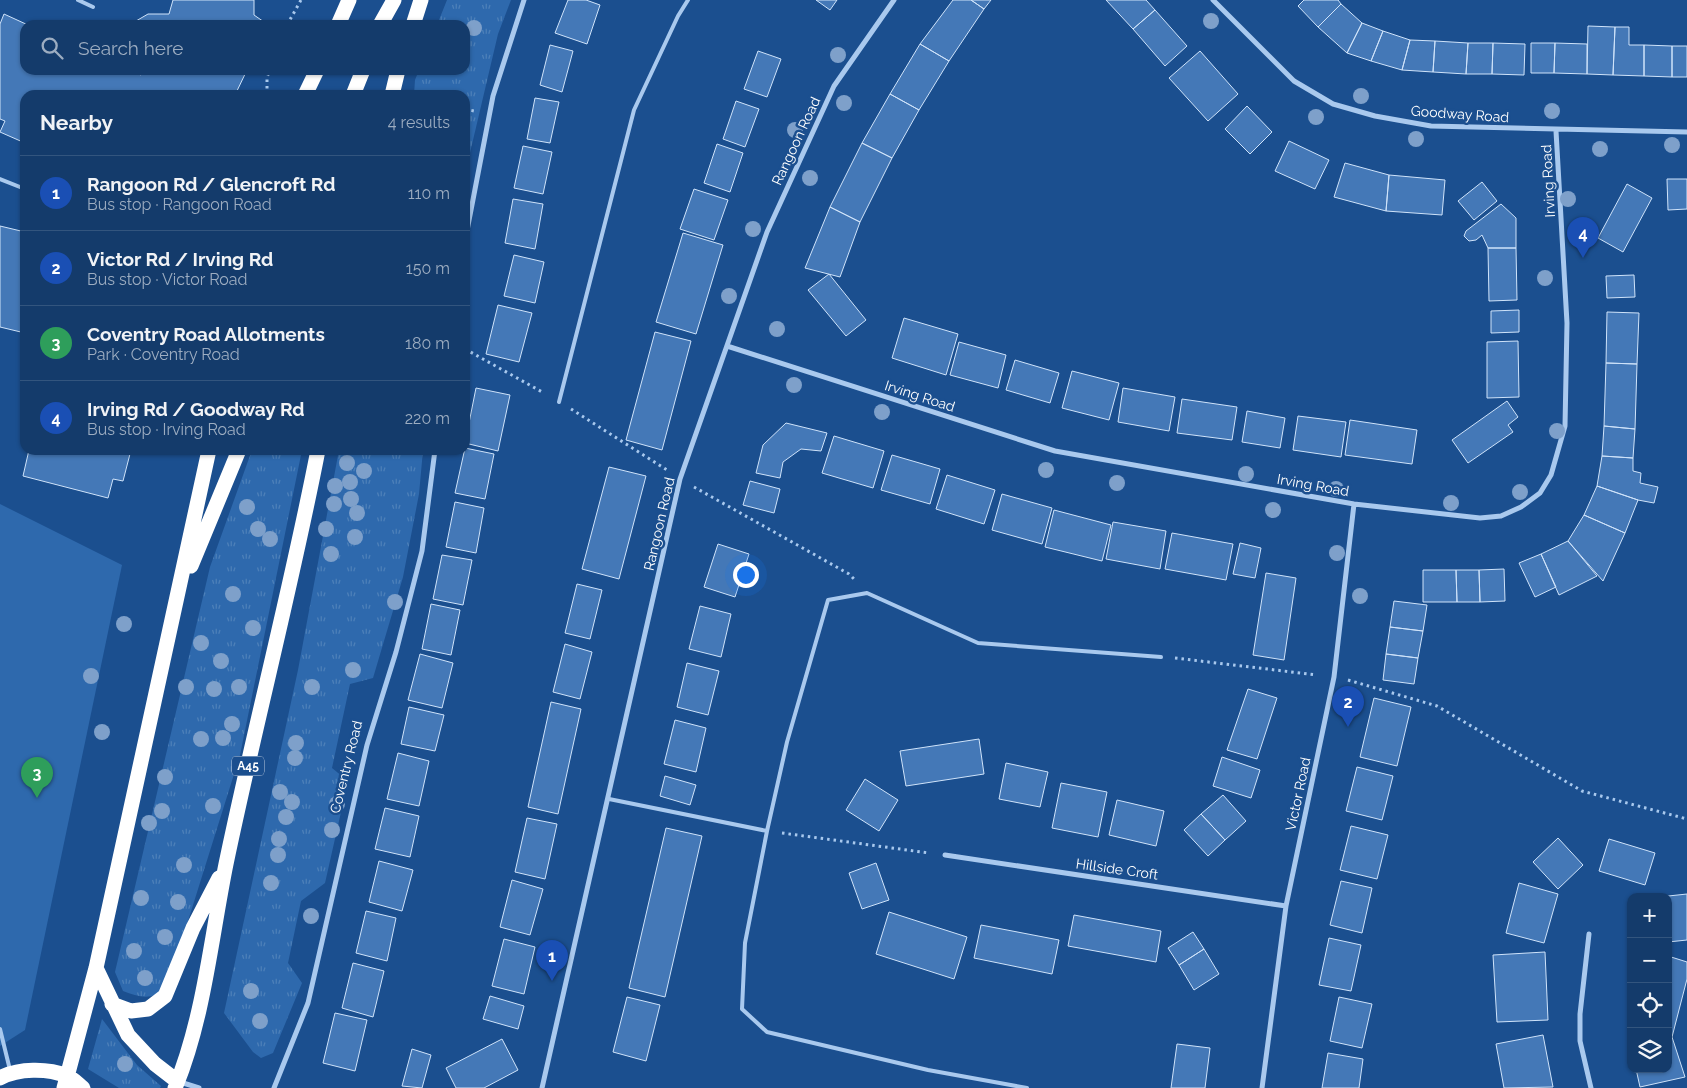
<!DOCTYPE html>
<html lang="en">
<head>
<meta charset="utf-8">
<style>
	:root { --surface:#143b6b; --page:#214673; --text:#f1f3f6; --muted:#9dadc1; --line:#33557e; --accent:#e797bd }
	body { margin:0; font-family:Raleway,sans-serif; background:var(--page); color:var(--text) }
	.controls { position:absolute; right:15px; bottom:15px; display:grid; overflow:hidden; border-radius:10px; box-shadow:0 1px 4px #0004 }
	.controls button { width:45px; height:45px; display:grid; place-items:center; padding:0; border:0; border-bottom:1px solid var(--line); background:var(--surface); color:var(--text); font:25px sans-serif }
	.you { position:absolute; left:745px; top:574px; width:18px; height:18px; margin:-12px; border:4px solid #fff; border-radius:50%; background:#1a73e8; box-shadow:0 0 0 8px #1a73e833 }
	.badge { display:grid; place-items:center; width:32px; height:32px; border-radius:50%; background:var(--accent); color:#fff; font-size:16px; font-weight:700 }
	.pin { position:absolute; translate:-50% -41px; filter:drop-shadow(0 1px 2px #0008) }
	.pin::after { content:''; position:absolute; top:26px; width:18px; height:15px; background:inherit; clip-path:polygon(0 0,100% 0,50% 100%) }
	.list { margin:0; padding:0; list-style:none }
	h2 { display:flex; justify-content:space-between; align-items:center; height:65px; margin:0; padding:0 20px; font-size:21px }
	h2 small { font-size:16px; font-weight:400; color:var(--muted) }
	.list li { display:grid; grid-template-columns:32px 1fr auto; gap:15px; align-items:center; box-sizing:border-box; height:75px; padding:0 20px; border-top:1px solid var(--line) }
	.list b { display:block; font-size:19px; white-space:nowrap }
	.list p { margin:0; font-size:16px; white-space:nowrap; color:var(--muted) }
	.list em { font-size:16px; font-style:normal; color:var(--muted) }
	.icon { flex:none; width:28px; height:28px; fill:none; stroke:currentColor; stroke-width:2; stroke-linecap:round; stroke-linejoin:round }
	.map { position:relative; flex:none; width:1687px; height:1088px; overflow:hidden }
	.search { position:absolute; background:var(--surface); box-shadow:0 1px 4px #0004; left:20px; top:20px; width:450px; height:55px; display:flex; align-items:center; gap:12px; box-sizing:border-box; padding:0 18px; border-radius:15px; color:var(--muted); font-size:19px }
	.panel { position:absolute; background:var(--surface); box-shadow:0 1px 4px #0004; left:20px; top:90px; width:450px; height:365px; border-radius:15px }
	.map>svg:first-child { display:block }
	.grass { fill:url(#grass-tufts) }
	.garden { fill:#2e69ad }
	.building { fill:#4478b7; stroke:#cfe3fa }
	.lines { fill:none; stroke-linecap:round; stroke-linejoin:round }
	.path { stroke:#a9c9ee; stroke-width:3; stroke-dasharray:2.5 4; stroke-linecap:butt }
	.lane { stroke:#a9c9ee; stroke-width:4 }
	.street { stroke:#a9c9ee; stroke-width:5 }
	.highway { stroke:#fff; stroke-width:15 }
	.tree { fill:#7ea0ca }
	.labels { text-anchor:middle; stroke-width:5; stroke-linejoin:round; paint-order:stroke }
	.shield { fill:#1b4f8f; stroke:#bbcadd; stroke-width:1 }
	.shield-label { font-size:12px; font-weight:bold; fill:#fff }
	.street-label { font-size:14px; fill:#fff; stroke:#1b4f8f }
</style>
</head>
<body>
<div class="map">
<svg width="1687" height="1088" viewBox="0 0 1687 1088">
	<defs>
		<pattern id="grass-tufts" width="24" height="20" patternUnits="userSpaceOnUse" patternTransform="scale(1.25)"><rect width="24" height="20" fill="#2e69ad"/><path d="M3 7l-1-3M5 7V3M7 7l1-3M15 17l-1-3M17 17v-4M19 17l1-3" fill="none" stroke="#4d80b9"/></pattern>
	</defs>
	<rect width="100%" height="100%" fill="#1b4f8f"/>
	<!-- grass -->
	<path class="grass" d="M447,0H511L498,34L465,174V95H414L415,80L419,70H465V25H437Z
		M252,450H302L240,755L167,988C153,1000 140,998 123,991L115,972L210,567Z
		M339,450H423L419,494L403,577L373,678L350,684L332,768L348,781L325,883L301,901L288,963L302,983L273,1053L261,1058L253,1052L224,1013L298,670Z
		M102,1019L137,1065L161,1086L160,1088H119L88,1069Z"/>
	<!-- garden -->
	<path class="garden" d="M0,504L122,565L25,1030L0,1046Z"/>
	<!-- building -->
	<path class="building" d="M173,0H254V15L267,24L135,25L136,21L148,14H169Z
		M568,0H586L600,5L587,44L555,33Z
		M816,0H837L830,10Z
		M953,0H971L984,9L949,61L920,44Z
		M971,0H991L984,9Z
		M1106,0H1146L1155,10L1133,29Z
		M1304,0H1338L1341,4L1318,27L1298,6Z
		M1341,4L1362,23L1347,53L1318,27Z
		M1155,10L1187,46L1165,66L1133,29Z
		M4,14L28,25H25V70H129L141,75L143,70H247L235,95H25V143L0,132L5,121L0,119V24Z
		M1362,23L1383,31L1371,61L1347,53Z
		M1588,26L1615,27L1613,75L1587,74Z
		M1615,27H1629V45H1644V76L1613,75Z
		M1383,31L1410,40L1402,70L1371,61Z
		M1410,40L1435,41L1433,72L1402,70Z
		M1435,41L1468,43L1466,74L1433,72Z
		M1468,43H1493L1492,74H1466Z
		M1493,43L1525,44L1524,75L1492,74Z
		M1531,43H1555L1554,73H1531Z
		M1555,43L1587,44V74L1554,73Z
		M920,44L949,61L919,110L890,94Z
		M550,45L573,51L562,92L540,85Z
		M1644,45L1672,46V77L1644,76Z
		M1672,46H1687V77H1672Z
		M758,51L781,59L767,97L744,89Z
		M1200,51L1238,94L1208,121L1169,78Z
		M890,94L919,110L892,158L862,143Z
		M535,98L559,102L550,143L527,139Z
		M736,101L759,109L745,147L723,139Z
		M1247,106L1272,132L1250,154L1225,129Z
		M1289,141L1329,160L1315,189L1275,171Z
		M862,143L892,158L860,222L830,207Z
		M717,144L743,153L730,192L704,183Z
		M523,146L552,152L543,194L514,188Z
		M1345,163L1389,175L1386,211L1334,197Z
		M1389,175L1445,180L1442,215L1386,211Z
		M1667,179H1687V209L1668,210Z
		M1482,182L1497,201L1474,220L1458,201Z
		M1627,184L1652,198L1623,252L1598,238Z
		M694,189L728,200L714,240L680,229Z
		M513,199L543,204L535,249L505,243Z
		M1501,204L1516,218V248H1488L1482,235L1476,240L1469,241L1464,236L1466,231Z
		M830,207L860,222L840,277L805,268Z
		M0,226L25,232V333L0,327Z
		M683,233L723,245L696,334L656,322Z
		M1488,248H1516L1517,300L1489,301Z
		M514,255L544,262L535,303L504,296Z
		M829,274L866,320L846,336L808,290Z
		M1634,275L1635,297L1607,298L1606,276Z
		M498,305L532,313L519,362L486,354Z
		M1519,310V332L1491,333V311Z
		M1607,312L1639,313L1637,364L1606,363Z
		M904,318L958,334L946,375L892,358Z
		M655,332L691,341L662,450L626,440Z
		M1518,341L1519,397L1487,398V342Z
		M959,342L1006,355L998,388L950,375Z
		M1015,360L1059,373L1050,403L1006,390Z
		M1606,363L1637,364L1635,429L1604,426Z
		M1072,371L1119,383L1109,420L1062,408Z
		M476,388L510,395L498,451L465,443Z
		M1123,388L1175,397L1169,431L1118,422Z
		M1182,399L1237,407L1232,440L1177,433Z
		M1507,401L1518,417L1508,425L1513,432L1468,463L1452,440Z
		M1247,411L1285,418L1280,448L1242,442Z
		M1298,416L1346,422L1341,457L1293,450Z
		M1350,420L1417,430L1412,464L1345,455Z
		M786,423L827,433L821,451L801,449L783,462L780,478L756,473L763,445Z
		M1604,426L1635,429L1633,458L1602,456Z
		M834,436L884,451L873,488L822,473Z
		M465,448L494,454L485,499L455,493Z
		M29,450H131L123,481L113,479L108,498L23,476Z
		M892,455L940,469L930,504L881,490Z
		M1602,456L1633,458V471L1641,473L1640,483L1658,487L1654,503L1638,500L1597,486Z
		M609,467L646,476L619,579L582,569Z
		M947,475L995,490L984,524L936,509Z
		M750,481L780,489L774,513L743,505Z
		M1597,486L1638,500L1625,533L1584,515Z
		M1002,494L1052,508L1042,544L992,530Z
		M455,502L484,508L476,553L446,547Z
		M1054,510L1111,525L1102,561L1045,547Z
		M1584,515L1625,533L1603,581L1568,541Z
		M1113,522L1166,531L1160,569L1106,559Z
		M1172,533L1233,544L1226,580L1165,569Z
		M1568,541L1597,576L1559,595L1541,554Z
		M1240,543L1261,548L1255,578L1233,574Z
		M718,544L749,554L735,597L704,587Z
		M1541,554L1556,587L1535,597L1519,563Z
		M442,555L472,560L463,605L433,599Z
		M1504,569L1505,601L1480,602L1479,570Z
		M1423,570H1456L1457,602H1423Z
		M1456,570H1479L1480,602H1457Z
		M1266,573L1296,578L1284,660L1253,655Z
		M577,584L602,590L590,639L565,633Z
		M1394,601L1427,605L1423,631L1390,627Z
		M431,604L460,610L451,655L422,649Z
		M700,606L731,614L721,657L689,649Z
		M1390,627L1423,631L1418,658L1386,654Z
		M565,644L592,652L580,699L553,692Z
		M420,654L453,663L442,708L408,700Z
		M1386,654L1418,658L1414,684L1383,680Z
		M687,663L719,671L708,715L677,707Z
		M1248,689L1277,698L1257,759L1227,750Z
		M1374,698L1411,707L1397,766L1360,757Z
		M551,702L581,709L558,814L528,807Z
		M409,707L444,715L435,751L401,744Z
		M675,720L706,728L696,772L664,764Z
		M979,739L984,774L906,786L900,751Z
		M398,753L429,761L419,806L387,799Z
		M1222,757L1260,770L1251,798L1213,786Z
		M1006,763L1048,772L1040,807L999,799Z
		M1357,767L1393,776L1382,820L1346,811Z
		M665,776L696,785L690,805L660,796Z
		M865,779L898,800L879,831L846,810Z
		M1061,783L1107,792L1098,837L1052,828Z
		M1223,795L1246,821L1225,840L1201,814Z
		M1117,800L1164,811L1156,846L1109,835Z
		M385,808L419,816L410,857L375,849Z
		M1201,814L1225,840L1208,856L1184,830Z
		M527,818L557,824L545,879L515,872Z
		M1351,826L1388,835L1377,879L1340,870Z
		M666,828L702,836L665,997L629,988Z
		M1558,838L1583,865L1558,889L1533,862Z
		M1609,839L1655,853L1645,885L1599,871Z
		M379,861L413,870L402,911L369,902Z
		M876,863L889,900L862,909L849,873Z
		M512,880L543,889L530,935L500,927Z
		M1341,881L1372,888L1362,933L1330,925Z
		M1519,883L1558,894L1544,943L1506,933Z
		M1687,894V940L1668,942V897H1659Z
		M366,911L396,918L387,961L356,953Z
		M889,912L967,937L954,979L876,954Z
		M1074,915L1161,931L1156,962L1068,946Z
		M981,925L1059,940L1052,974L974,958Z
		M1193,932L1204,949L1179,965L1168,948Z
		M1329,938L1361,945L1351,991L1319,985Z
		M504,939L535,947L524,994L492,986Z
		M1204,949L1219,974L1194,990L1179,965Z
		M1545,952L1548,1020L1497,1022L1493,955Z
		M1668,956L1687,962V979L1672,1037L1685,1077L1640,1087L1636,1069H1668Z
		M353,963L384,971L373,1017L342,1008Z
		M490,996L524,1006L518,1029L483,1019Z
		M627,997L660,1005L646,1061L613,1052Z
		M1339,997L1372,1004L1362,1048L1330,1041Z
		M335,1013L367,1020L355,1071L323,1063Z
		M1543,1035L1553,1087L1504,1088L1496,1044Z
		M502,1039L518,1070L484,1088H456L446,1068Z
		M1177,1044L1210,1048L1205,1088H1171Z
		M412,1049L431,1055L422,1088L402,1086Z
		M1328,1053L1363,1059L1359,1088H1322Z"/>
	<g class="lines">
		<!-- path -->
		<path class="path" d="M287,25L301,0
			M267,95V77L270,70
			M465,109L474,111
			M465,349L544,393
			M571,409L667,470
			M694,487L849,574L855,580
			M1175,658L1317,675
			M1348,680L1437,706L1582,791L1687,819
			M782,833L929,853"/>
		<!-- lane -->
		<path class="lane" d="M78,0L93,7
			M0,179L25,189
			M559,402L634,110L678,16L688,0
			M609,799L767,831L745,943L742,1009L767,1032L928,1070L1027,1088
			M767,831L787,742L828,600L867,593L978,643L1161,657
			M0,1029L10,1070"/>
		<!-- street -->
		<path class="street" d="M1213,0L1294,81L1333,104L1375,116L1431,126L1687,132
			M465,241L493,96L524,0
			M727,346L1055,451L1354,504L1480,518L1501,516L1521,507L1540,493L1551,475L1565,426L1567,323L1556,131
			M945,855L1286,906
			M1589,934L1580,1014V1041L1591,1088
			M180,1082L199,1088
			M274,1088L308,1003L367,745L396,652L422,551L435,450
			M542,1088L680,479L767,232L834,86L894,0
			M1262,1088L1286,906L1334,677L1354,504"/>
		<!-- highway -->
		<path class="highway" d="M338,25L349,0
			M380,25L394,0
			M413,25L421,0
			M305,95L317,70
			M353,95L363,70
			M392,95L398,70
			M191,566L239,450
			M96,968L128,1035L155,1064L177,1081
			M112,1004L131,1011L148,1009L165,996L193,928L219,878
			M0,1078C18,1068 48,1068 67,1076C73,1078 78,1084 83,1088
			M64,1088L96,968L209,450
			M175,1088C204,1018 211,938 226,864C255,725 291,589 318,450"/>
	</g>
	<!-- trees -->
	<g class="tree">
		<circle cx="1211" cy="21" r="8"/>
		<circle cx="474" cy="28" r="8"/>
		<circle cx="838" cy="55" r="8"/>
		<circle cx="1361" cy="96" r="8"/>
		<circle cx="844" cy="103" r="8"/>
		<circle cx="1552" cy="111" r="8"/>
		<circle cx="1316" cy="117" r="8"/>
		<circle cx="795" cy="130" r="8"/>
		<circle cx="1416" cy="139" r="8"/>
		<circle cx="1672" cy="145" r="8"/>
		<circle cx="1600" cy="149" r="8"/>
		<circle cx="810" cy="178" r="8"/>
		<circle cx="1568" cy="199" r="8"/>
		<circle cx="753" cy="229" r="8"/>
		<circle cx="1545" cy="278" r="8"/>
		<circle cx="729" cy="296" r="8"/>
		<circle cx="777" cy="329" r="8"/>
		<circle cx="794" cy="385" r="8"/>
		<circle cx="882" cy="412" r="8"/>
		<circle cx="1557" cy="431" r="8"/>
		<circle cx="347" cy="463" r="8"/>
		<circle cx="1046" cy="470" r="8"/>
		<circle cx="364" cy="471" r="8"/>
		<circle cx="1246" cy="474" r="8"/>
		<circle cx="350" cy="482" r="8"/>
		<circle cx="1117" cy="483" r="8"/>
		<circle cx="335" cy="486" r="8"/>
		<circle cx="1336" cy="489" r="8"/>
		<circle cx="1520" cy="492" r="8"/>
		<circle cx="351" cy="499" r="8"/>
		<circle cx="1451" cy="503" r="8"/>
		<circle cx="334" cy="504" r="8"/>
		<circle cx="247" cy="507" r="8"/>
		<circle cx="1273" cy="510" r="8"/>
		<circle cx="357" cy="513" r="8"/>
		<circle cx="258" cy="529" r="8"/>
		<circle cx="326" cy="529" r="8"/>
		<circle cx="355" cy="537" r="8"/>
		<circle cx="270" cy="539" r="8"/>
		<circle cx="1337" cy="553" r="8"/>
		<circle cx="331" cy="554" r="8"/>
		<circle cx="233" cy="594" r="8"/>
		<circle cx="1360" cy="596" r="8"/>
		<circle cx="395" cy="602" r="8"/>
		<circle cx="124" cy="624" r="8"/>
		<circle cx="253" cy="628" r="8"/>
		<circle cx="201" cy="643" r="8"/>
		<circle cx="221" cy="661" r="8"/>
		<circle cx="353" cy="670" r="8"/>
		<circle cx="91" cy="676" r="8"/>
		<circle cx="186" cy="687" r="8"/>
		<circle cx="239" cy="687" r="8"/>
		<circle cx="312" cy="687" r="8"/>
		<circle cx="214" cy="689" r="8"/>
		<circle cx="232" cy="724" r="8"/>
		<circle cx="102" cy="732" r="8"/>
		<circle cx="223" cy="738" r="8"/>
		<circle cx="201" cy="739" r="8"/>
		<circle cx="296" cy="743" r="8"/>
		<circle cx="295" cy="758" r="8"/>
		<circle cx="165" cy="777" r="8"/>
		<circle cx="280" cy="792" r="8"/>
		<circle cx="292" cy="802" r="8"/>
		<circle cx="337" cy="804" r="8"/>
		<circle cx="213" cy="806" r="8"/>
		<circle cx="162" cy="811" r="8"/>
		<circle cx="286" cy="817" r="8"/>
		<circle cx="149" cy="823" r="8"/>
		<circle cx="332" cy="830" r="8"/>
		<circle cx="279" cy="839" r="8"/>
		<circle cx="278" cy="855" r="8"/>
		<circle cx="184" cy="865" r="8"/>
		<circle cx="271" cy="883" r="8"/>
		<circle cx="141" cy="898" r="8"/>
		<circle cx="178" cy="902" r="8"/>
		<circle cx="311" cy="916" r="8"/>
		<circle cx="165" cy="937" r="8"/>
		<circle cx="134" cy="951" r="8"/>
		<circle cx="145" cy="978" r="8"/>
		<circle cx="251" cy="991" r="8"/>
		<circle cx="260" cy="1021" r="8"/>
		<circle cx="125" cy="1064" r="8"/>
	</g>
	<g class="labels">
		<!-- shield labels -->
		<rect class="shield" x="232" y="756.5" width="32" height="19" rx="4"/>
		<g class="shield-label">
			<text x="248" y="770">A45</text>
		</g>
		<!-- street labels -->
		<g class="street-label">
			<text transform="translate(1460 114) rotate(4)" y="5">Goodway Road</text>
			<text transform="translate(796 141) rotate(-65)" y="5">Rangoon Road</text>
			<text transform="translate(1548 181) rotate(-93)" y="5">Irving Road</text>
			<text transform="translate(920 396) rotate(18)" y="5">Irving Road</text>
			<text transform="translate(1313 485) rotate(10)" y="5">Irving Road</text>
			<text transform="translate(659 524) rotate(-77)" y="5">Rangoon Road</text>
			<text transform="translate(346 767) rotate(-76)" y="5">Coventry Road</text>
			<text transform="translate(1298 794) rotate(-78)" y="5">Victor Road</text>
			<text transform="translate(1117 869) rotate(8)" y="5">Hillside Croft</text>
		</g>
	</g>
</svg>
<div class="controls">
<button>+</button>
<button>−</button>
<button><svg class="icon" aria-label="locate" viewBox="0 0 24 24"><circle cx="12" cy="12" r="6"/><path d="M12 2v4M12 18v4M2 12h4M18 12h4"/></svg></button>
<button><svg class="icon" aria-label="layers" viewBox="0 0 24 24"><path d="M12 4l9 5-9 5-9-5zM3 14l9 5 9-5"/></svg></button>
</div>
<div class="you"></div>
<div class="pin badge" style="left:552px;top:981px;background:#1a4fb4">1</div>
<div class="pin badge" style="left:1348px;top:727px;background:#1a4fb4">2</div>
<div class="pin badge" style="left:37px;top:798px;background:#2e9e5b">3</div>
<div class="pin badge" style="left:1583px;top:258px;background:#1a4fb4">4</div>
<div class="search"><svg class="icon" aria-label="search" viewBox="0 0 24 24"><circle cx="10" cy="10" r="6"/><path d="M15 15l6 6"/></svg>Search here</div>
<section class="panel">
<h2>Nearby<small>4 results</small></h2>
<ul class="list">
<li><span class="badge" style="background:#1a4fb4">1</span><div><b>Rangoon Rd / Glencroft Rd</b><p>Bus stop · Rangoon Road</p></div><em>110 m</em></li>
<li><span class="badge" style="background:#1a4fb4">2</span><div><b>Victor Rd / Irving Rd</b><p>Bus stop · Victor Road</p></div><em>150 m</em></li>
<li><span class="badge" style="background:#2e9e5b">3</span><div><b>Coventry Road Allotments</b><p>Park · Coventry Road</p></div><em>180 m</em></li>
<li><span class="badge" style="background:#1a4fb4">4</span><div><b>Irving Rd / Goodway Rd</b><p>Bus stop · Irving Road</p></div><em>220 m</em></li>
</ul>
</section>
</div>
</body>
</html>
